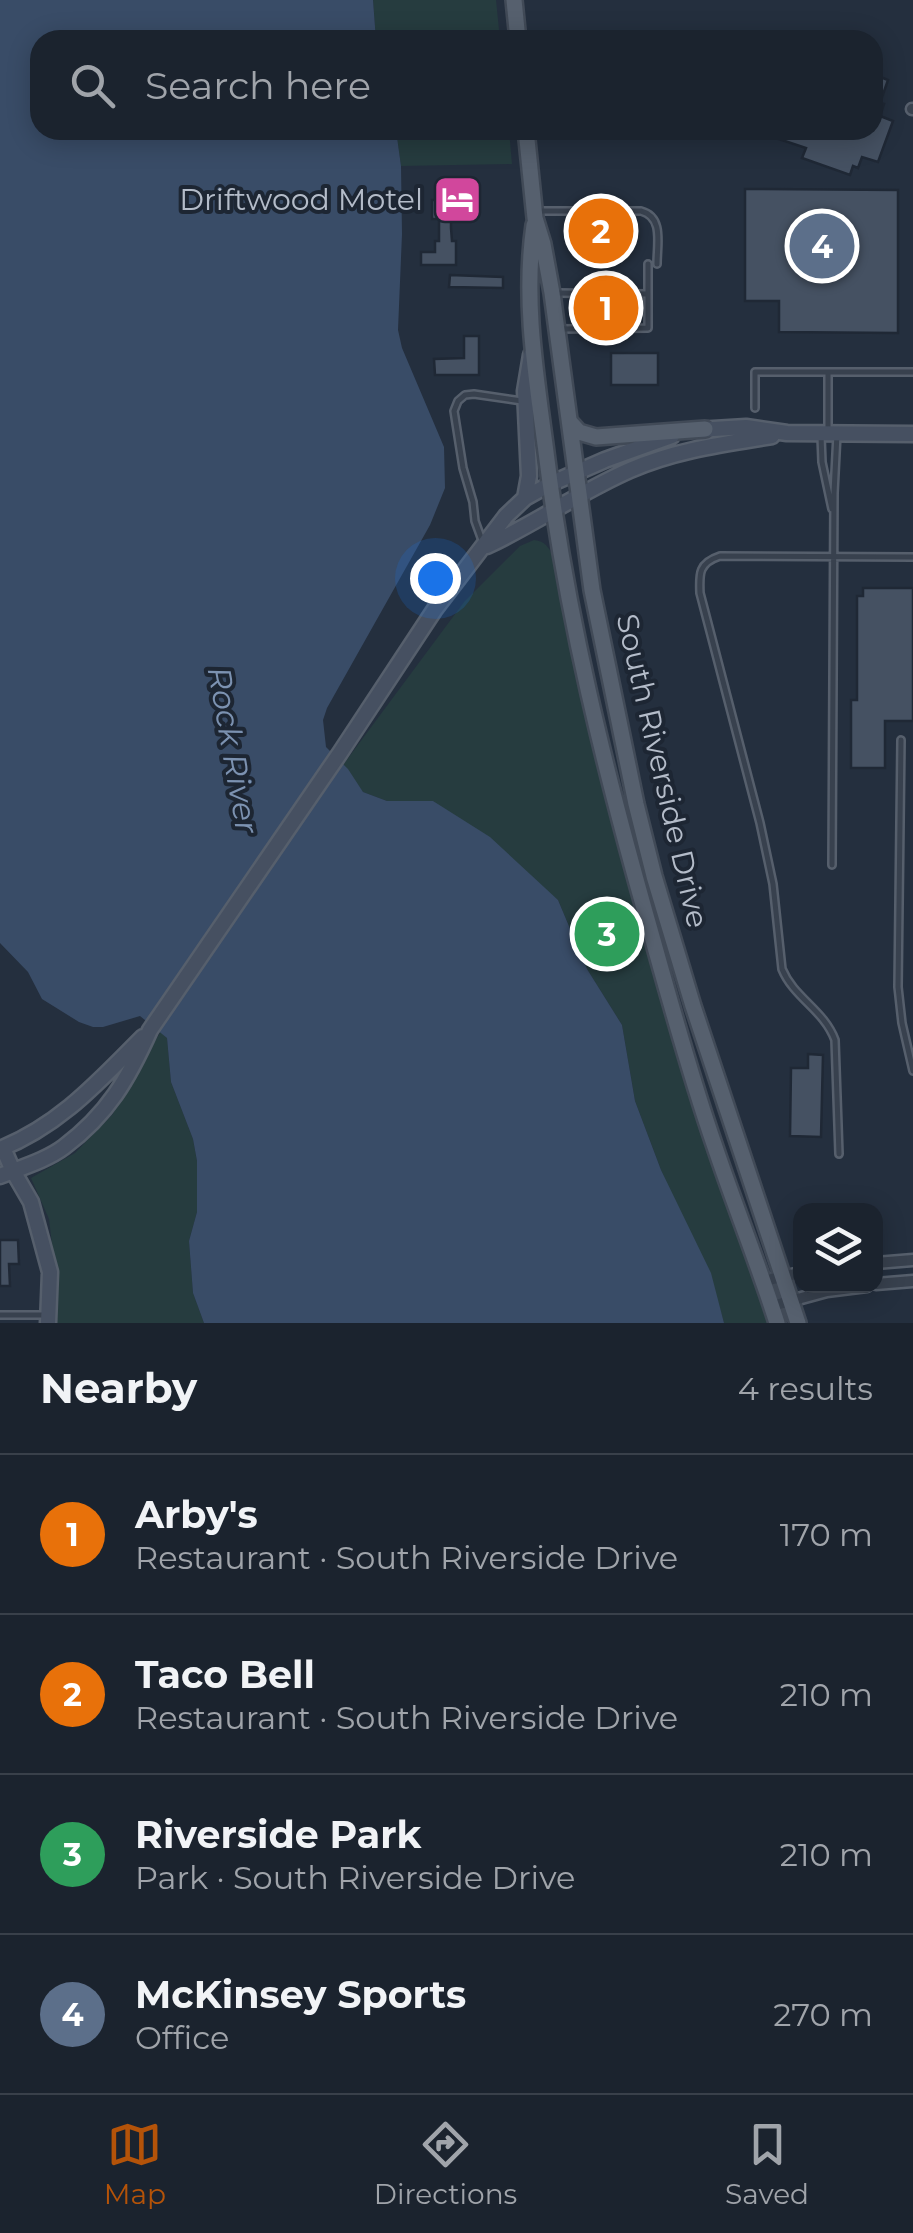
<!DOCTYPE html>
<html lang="en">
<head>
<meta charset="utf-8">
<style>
	:root { --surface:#1b232e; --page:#282f3a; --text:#f1f3f6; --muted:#a0a4aa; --line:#39404a; --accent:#b45309 }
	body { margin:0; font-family:Montserrat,sans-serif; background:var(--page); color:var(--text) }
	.controls { position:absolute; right:30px; bottom:30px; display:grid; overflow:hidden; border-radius:20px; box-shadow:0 5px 25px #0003 }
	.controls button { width:90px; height:90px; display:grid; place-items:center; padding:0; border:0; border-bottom:2px solid var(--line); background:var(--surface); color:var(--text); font:50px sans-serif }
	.you { position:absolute; left:435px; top:578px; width:35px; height:35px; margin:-25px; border:8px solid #fff; border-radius:50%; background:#1a73e8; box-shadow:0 0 0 15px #1a73e833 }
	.badge { display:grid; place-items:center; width:65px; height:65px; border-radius:50%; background:var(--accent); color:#fff; font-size:32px; font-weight:700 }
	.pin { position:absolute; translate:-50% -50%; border:5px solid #fff; box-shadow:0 2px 10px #0006 }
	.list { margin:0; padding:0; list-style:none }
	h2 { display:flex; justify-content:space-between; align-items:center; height:130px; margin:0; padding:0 40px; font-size:42px }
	h2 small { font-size:32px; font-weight:400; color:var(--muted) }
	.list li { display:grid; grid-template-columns:65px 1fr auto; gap:30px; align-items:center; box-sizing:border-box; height:160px; padding:0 40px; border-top:2px solid var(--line) }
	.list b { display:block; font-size:38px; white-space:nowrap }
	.list p { margin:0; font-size:32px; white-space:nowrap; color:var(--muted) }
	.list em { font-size:32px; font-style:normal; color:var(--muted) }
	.icon { flex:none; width:55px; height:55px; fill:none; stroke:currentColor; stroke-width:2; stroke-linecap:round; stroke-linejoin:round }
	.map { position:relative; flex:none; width:913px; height:1323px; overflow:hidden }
	.search { position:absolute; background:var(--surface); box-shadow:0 5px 25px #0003; left:30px; right:30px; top:30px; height:110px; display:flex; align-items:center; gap:25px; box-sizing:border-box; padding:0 35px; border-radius:30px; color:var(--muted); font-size:38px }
	.sheet { height:770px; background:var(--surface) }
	nav { display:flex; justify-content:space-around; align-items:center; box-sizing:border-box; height:140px; border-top:2px solid var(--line); background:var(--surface); font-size:28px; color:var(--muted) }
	nav a { display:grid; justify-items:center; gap:5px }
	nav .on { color:var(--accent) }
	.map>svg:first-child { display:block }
	.green { fill:#263c3f }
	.water { fill:#394c67 }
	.building { fill:#455162; stroke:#1f2835; stroke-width:2.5 }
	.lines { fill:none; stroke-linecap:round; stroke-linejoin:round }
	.lane-casing { stroke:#565f6c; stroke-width:10 }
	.street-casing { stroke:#565f6c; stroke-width:15 }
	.secondary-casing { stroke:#565f6c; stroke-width:19 }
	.primary-casing { stroke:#414a57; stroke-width:20 }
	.lane { stroke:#38414e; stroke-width:5 }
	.street { stroke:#38414e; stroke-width:10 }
	.secondary { stroke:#465061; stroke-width:14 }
	.primary { stroke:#56606e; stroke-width:15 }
	.labels { text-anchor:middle; stroke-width:8; stroke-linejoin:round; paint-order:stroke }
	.poi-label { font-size:30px; fill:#b4bcc9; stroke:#1d2633; text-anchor:end }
	.street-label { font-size:30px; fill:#b4bcc9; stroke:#1d2633 }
	.water-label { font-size:32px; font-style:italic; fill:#7c92b1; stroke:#1d2633 }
</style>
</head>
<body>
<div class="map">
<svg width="913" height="1323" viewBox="0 0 913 1323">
	<rect width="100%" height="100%" fill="#242f3e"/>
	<!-- green -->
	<path class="green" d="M373,0H496L500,40H376Z
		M396,130H509L512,164L401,166Z
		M534,540C545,541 550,548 554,559C583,730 629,897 680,1062C707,1150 740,1236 768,1323H724L718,1302L661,1170L635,1101L622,1025L587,969L558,900L433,801H387L363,792L343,765L464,602L520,546Z
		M161,1031L167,1038L171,1082L193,1139L197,1161V1212L189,1241L193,1293L204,1323H57V1287L49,1219L31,1178L75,1153L112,1115Z"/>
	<!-- water -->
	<path class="water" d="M0,0H373L376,40H40V130H396L401,166L402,234L398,330L402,348L444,447L445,488L430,525L327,708L323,720L326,747L348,769L363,792L387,801H433L490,837L558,900L587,969L622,1025L635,1101L661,1170L711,1273L724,1323H204L193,1293L189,1241L197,1212V1161L193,1139L171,1082L167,1038L140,1016L103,1027H93L79,1022L42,999L28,972L0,943Z"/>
	<!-- building -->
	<path class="building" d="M873,74L888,80L880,103L884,104L880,116L893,121L878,162L862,157L858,168L853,166L850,175L802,158L806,148L758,132L873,130Z
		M745,189L898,190V333L779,332V301H745Z
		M432,200H451V228L452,241H456V265H421V252H435V241H439V219H432Z
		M583,221H619V241H583Z
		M450,275L503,277V288L449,287Z
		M586,300H626V317H586Z
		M464,336H479V375H435L434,359L464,358Z
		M611,353H658V385H611Z
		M863,588H913V721H885V768H851V700H857V596H863Z
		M808,1054L823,1055L821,1137L790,1136L791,1068H808Z
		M0,1240H18L19,1264H9L10,1286H0Z"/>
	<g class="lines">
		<defs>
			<path id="lane" d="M536,211H641C664,217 657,244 657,264
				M556,293L648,294
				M560,329L648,328V264
				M828,372V431
				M755,408V372H913
				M821,436L822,462L832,509
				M483,543L475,521L473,502L463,468L454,411L458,401L465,395L474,394L522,401
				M901,740L898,987L902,1023L913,1071
				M832,865L834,493L837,434
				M839,1154L835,1040C824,1010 794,998 782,969L773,884L760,823L700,593C699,573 699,563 720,556L913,557
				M0,1315H47"/>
			<path id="street" d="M912,109H913
				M876,1263L913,1260
				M763,1281L800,1273
				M876,1284L913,1281
				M772,1306L827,1291L867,1286"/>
			<path id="secondary" d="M697,430L746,427L787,433L913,434
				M525,498L529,476L525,391L531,355
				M487,546C536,523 580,492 630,470C676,450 723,444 772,436
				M3,1148L13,1171L31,1202L50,1272L48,1323
				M0,1149C60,1125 98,1082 143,1037
				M0,1176C20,1168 47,1160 64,1147C108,1114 128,1079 150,1030L340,753L435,609L506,516L525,498L550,484L605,460L672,436"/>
			<path id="primary" d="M514,0L518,40
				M526,130L535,218L543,244L552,293L592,590L636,804L654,876L693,1006L798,1323
				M534,225C523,301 536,376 546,452C566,615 606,775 651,933C671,1004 690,1075 714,1144C734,1204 758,1263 777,1323
				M570,422L579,432L596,437L705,429"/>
		</defs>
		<!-- lane casing -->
		<use href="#lane" class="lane-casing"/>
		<!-- street casing -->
		<use href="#street" class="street-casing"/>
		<!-- secondary casing -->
		<use href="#secondary" class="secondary-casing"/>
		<!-- primary casing -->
		<use href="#primary" class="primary-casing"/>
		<!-- lane -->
		<use href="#lane" class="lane"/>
		<!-- street -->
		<use href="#street" class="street"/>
		<!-- secondary -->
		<use href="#secondary" class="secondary"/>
		<!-- primary -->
		<use href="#primary" class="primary"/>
	</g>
	<!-- icons -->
	<defs>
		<symbol id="hotel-square" viewBox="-11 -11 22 22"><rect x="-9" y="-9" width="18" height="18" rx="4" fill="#d1479c" stroke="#1d2633"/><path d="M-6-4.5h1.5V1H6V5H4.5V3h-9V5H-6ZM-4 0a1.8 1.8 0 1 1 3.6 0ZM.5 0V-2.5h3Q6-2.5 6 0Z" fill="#fff"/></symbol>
	</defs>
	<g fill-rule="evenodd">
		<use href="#hotel-square" x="430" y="172" width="55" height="55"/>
	</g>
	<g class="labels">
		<!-- poi labels -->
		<g class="poi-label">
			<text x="423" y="210">Driftwood Motel</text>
		</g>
		<!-- street labels -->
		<g class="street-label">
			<text transform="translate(662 771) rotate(77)" y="10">South Riverside Drive</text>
		</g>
		<!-- water labels -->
		<g class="water-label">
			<text transform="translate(233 750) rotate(80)" y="11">Rock River</text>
		</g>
	</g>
</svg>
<div class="controls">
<button><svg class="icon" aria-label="layers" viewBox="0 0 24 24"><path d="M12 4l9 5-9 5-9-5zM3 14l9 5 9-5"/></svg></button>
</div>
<div class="you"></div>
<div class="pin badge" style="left:606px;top:308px;background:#e8710a">1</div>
<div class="pin badge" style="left:601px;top:231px;background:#e8710a">2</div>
<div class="pin badge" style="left:607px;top:934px;background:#2e9e5b">3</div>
<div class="pin badge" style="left:822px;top:246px;background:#5c6f8a">4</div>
<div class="search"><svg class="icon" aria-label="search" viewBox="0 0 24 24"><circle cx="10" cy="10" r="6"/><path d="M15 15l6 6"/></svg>Search here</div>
</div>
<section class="sheet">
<h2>Nearby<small>4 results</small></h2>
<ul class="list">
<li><span class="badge" style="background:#e8710a">1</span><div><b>Arby's</b><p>Restaurant · South Riverside Drive</p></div><em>170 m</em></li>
<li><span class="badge" style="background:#e8710a">2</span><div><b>Taco Bell</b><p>Restaurant · South Riverside Drive</p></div><em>210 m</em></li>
<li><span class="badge" style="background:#2e9e5b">3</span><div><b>Riverside Park</b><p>Park · South Riverside Drive</p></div><em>210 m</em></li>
<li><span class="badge" style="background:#5c6f8a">4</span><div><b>McKinsey Sports</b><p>Office</p></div><em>270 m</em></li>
</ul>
</section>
<nav>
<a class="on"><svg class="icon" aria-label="map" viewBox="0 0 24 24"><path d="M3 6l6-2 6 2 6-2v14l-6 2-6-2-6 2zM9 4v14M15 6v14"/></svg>Map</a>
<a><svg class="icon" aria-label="directions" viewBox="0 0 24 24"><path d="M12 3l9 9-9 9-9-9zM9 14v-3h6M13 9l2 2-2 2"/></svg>Directions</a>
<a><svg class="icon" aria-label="saved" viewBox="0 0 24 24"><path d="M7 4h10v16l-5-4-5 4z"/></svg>Saved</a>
</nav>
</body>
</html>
